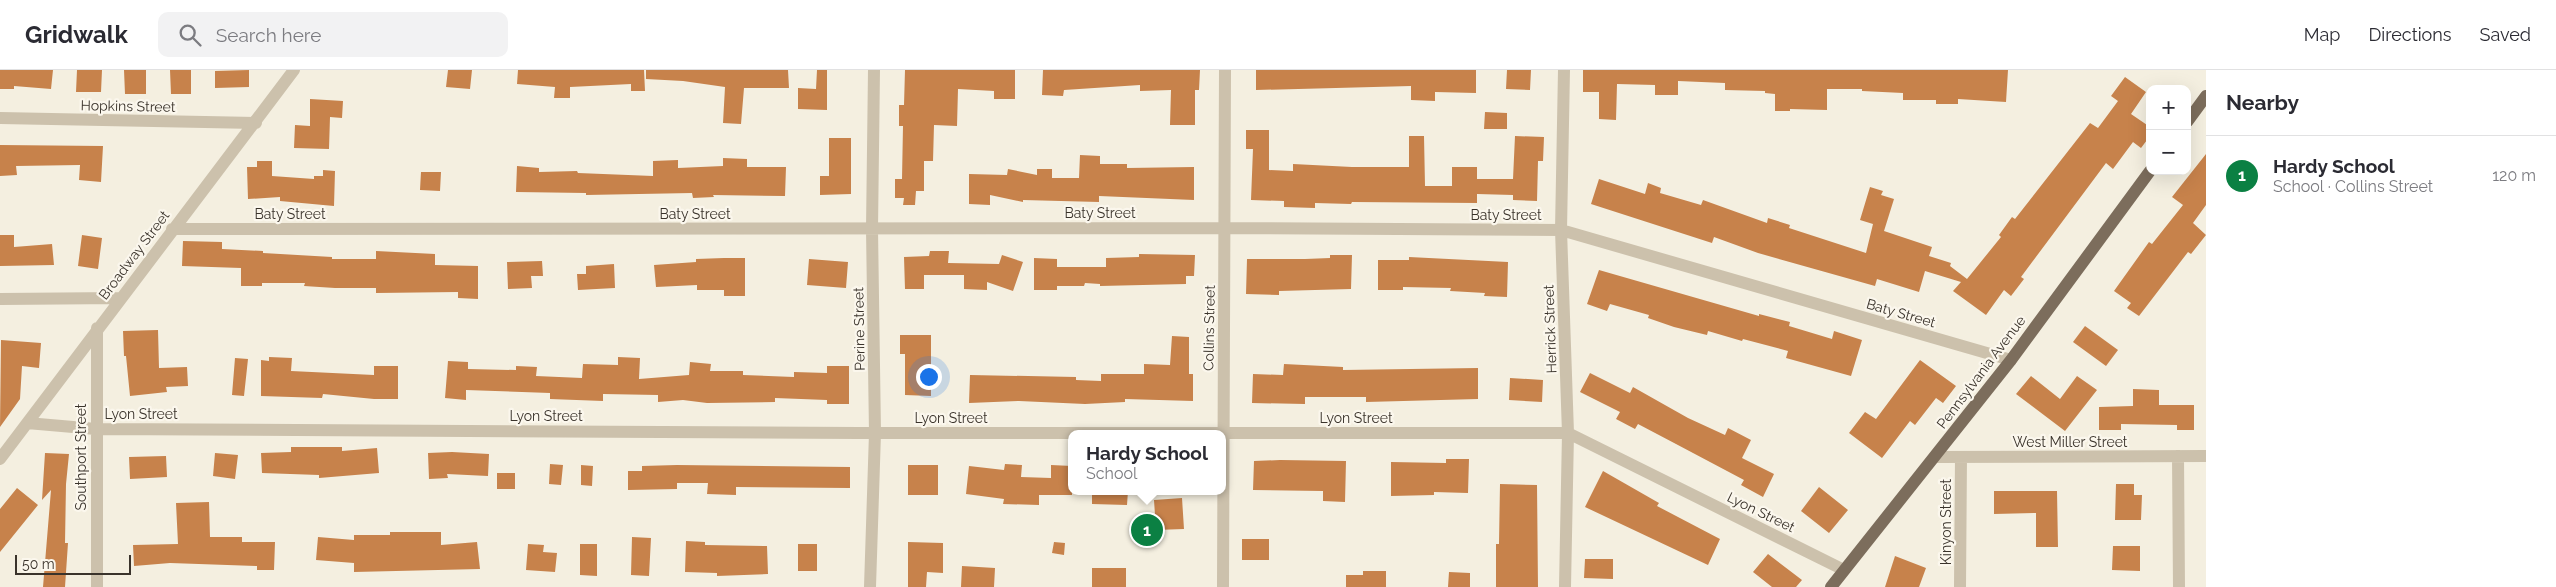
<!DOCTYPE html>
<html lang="en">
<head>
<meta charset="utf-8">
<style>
	:root { --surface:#fff; --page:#f2f2f3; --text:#2b2b33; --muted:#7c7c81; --line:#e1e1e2; --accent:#0b8043 }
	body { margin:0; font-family:Raleway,sans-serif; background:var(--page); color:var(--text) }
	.controls { position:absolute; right:15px; top:15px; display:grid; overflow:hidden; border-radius:10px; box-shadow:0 5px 20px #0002 }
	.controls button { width:45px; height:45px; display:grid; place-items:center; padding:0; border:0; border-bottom:1px solid var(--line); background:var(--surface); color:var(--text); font:25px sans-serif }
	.scale { position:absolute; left:15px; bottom:12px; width:116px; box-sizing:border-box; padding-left:5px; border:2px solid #3a332b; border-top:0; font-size:14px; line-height:18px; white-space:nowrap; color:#3a332b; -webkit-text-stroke:4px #fbf7ed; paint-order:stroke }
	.you { position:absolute; left:928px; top:306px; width:18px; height:18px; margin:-12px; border:4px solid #fff; border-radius:50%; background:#1a73e8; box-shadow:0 0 0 8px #1a73e833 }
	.badge { display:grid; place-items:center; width:32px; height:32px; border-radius:50%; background:var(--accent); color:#fff; font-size:16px; font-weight:700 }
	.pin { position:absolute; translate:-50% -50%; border:2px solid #fff; box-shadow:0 1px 5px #0006 }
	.popup { position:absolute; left:1068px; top:360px; width:158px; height:65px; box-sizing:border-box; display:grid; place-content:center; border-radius:10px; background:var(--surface); filter:drop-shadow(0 1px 4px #0005); font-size:16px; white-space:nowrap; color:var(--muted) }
	.popup b { font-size:19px; color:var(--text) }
	.popup::after { content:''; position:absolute; left:50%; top:100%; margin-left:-10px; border:10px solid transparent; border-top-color:var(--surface) }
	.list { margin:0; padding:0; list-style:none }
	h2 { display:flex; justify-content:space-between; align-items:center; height:65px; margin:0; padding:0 20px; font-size:21px }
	h2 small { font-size:16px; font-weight:400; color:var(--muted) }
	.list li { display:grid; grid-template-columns:32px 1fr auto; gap:15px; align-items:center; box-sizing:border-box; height:80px; padding:0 20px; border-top:1px solid var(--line) }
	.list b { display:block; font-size:19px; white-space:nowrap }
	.list p { margin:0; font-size:16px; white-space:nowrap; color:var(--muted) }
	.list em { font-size:16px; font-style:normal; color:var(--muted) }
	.icon { flex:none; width:28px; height:28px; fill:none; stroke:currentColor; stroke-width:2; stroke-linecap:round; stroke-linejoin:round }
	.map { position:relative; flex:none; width:2206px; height:517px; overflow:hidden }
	header { display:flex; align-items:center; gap:30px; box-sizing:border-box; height:70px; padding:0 25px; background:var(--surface); border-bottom:1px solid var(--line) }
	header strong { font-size:24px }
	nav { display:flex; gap:28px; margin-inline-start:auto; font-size:18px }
	.search { width:350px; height:45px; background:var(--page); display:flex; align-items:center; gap:12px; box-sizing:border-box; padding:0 18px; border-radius:10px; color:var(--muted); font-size:19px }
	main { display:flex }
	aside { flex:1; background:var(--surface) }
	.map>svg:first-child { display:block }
	.building { fill:#c7824b }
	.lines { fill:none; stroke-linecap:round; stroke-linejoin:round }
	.minor { stroke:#ccc1ac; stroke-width:12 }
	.major { stroke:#7c6d5c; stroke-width:12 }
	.labels { text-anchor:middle; stroke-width:4.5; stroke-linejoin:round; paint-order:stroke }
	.street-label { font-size:14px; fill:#3a332b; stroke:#fbf7ed }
</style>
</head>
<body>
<header>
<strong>Gridwalk</strong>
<div class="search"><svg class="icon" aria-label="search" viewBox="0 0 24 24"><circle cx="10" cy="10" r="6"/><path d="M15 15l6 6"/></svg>Search here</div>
<nav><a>Map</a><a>Directions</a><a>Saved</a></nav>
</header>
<main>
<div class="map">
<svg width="2206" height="517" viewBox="0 0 2206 517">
	<rect width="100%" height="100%" fill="#f4efe0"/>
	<!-- building -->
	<path class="building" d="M0,0H53L51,19L14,16V19H0Z
		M77,0H102L101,22H76Z
		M124,0H146V24H125Z
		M170,0H191V24H171Z
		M249,0V17L215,18V1Z
		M448,0H472L470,19L446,17Z
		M518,0H644L645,21H631V14L570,17V28H554L555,17L517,14Z
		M646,0H788L789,18H744L741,54L723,53L725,17L683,11L646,9Z
		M817,0H827V40L798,39V18L816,19Z
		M905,0H1015V29H994V21L958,19L957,56L934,55L933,91H924V121H916L915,135H903L904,128H895V109H902L903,56H899V35H904Z
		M1043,0H1200L1199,20H1195V55H1170L1171,20L1140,21V15L1064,20L1063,26L1042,25Z
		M1256,0H1476V23L1435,22V31L1411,30V16L1256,20Z
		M1507,0H1531L1530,20L1506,19Z
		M1583,0H2008L2006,32L1958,29V34H1936V30H1903V23L1862,21V19H1827V40L1790,39V41H1775V24L1765,23V21L1725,20V13L1678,11V25H1655V15L1617,14L1616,50L1599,49V22H1583Z
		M2125,7L2146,22L2131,44L2150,57V66L2141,78L2133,72L2113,99L2106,93L2021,207L2024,209L2011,226L2004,220L1986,245L1953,221L1961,212L1925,201L1919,222L1877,209L1875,216L1758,183L1714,167L1712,173L1591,134L1599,109L1645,124L1648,113L1661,118L1660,123L1701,135L1703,130L1767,153L1768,148L1790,155L1789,158L1866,183L1873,154L1860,150L1870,117L1883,121L1881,125L1894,129L1884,161L1932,177L1929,186L1951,193L1950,196L1967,209L2001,167L1999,165L2012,147L2015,149L2090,53L2098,58L2118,31L2111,26Z
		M310,29L343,31L342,48L330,47L329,79L294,78L295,55L310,56Z
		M1485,42L1507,43V59H1484Z
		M1246,60H1269V100L1293,101V94L1352,97H1409V66H1424L1425,116H1452V97H1477V109H1513L1515,66L1544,67L1543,91H1538L1537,131L1513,130V125L1477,124V133L1352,132L1351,134L1315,133V138L1284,137V131L1251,130L1253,79H1246Z
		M829,68H851V124L820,125V106H829Z
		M0,75L103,76L101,112L79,110L80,95L16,96L17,105L0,106Z
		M2206,84V135L2193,153L2206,165L2191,184L2188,182L2139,246L2127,238L2131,233L2114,221L2149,172L2152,174L2183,135L2172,127Z
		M1080,85L1100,86V94H1127V98L1194,97V130L1099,126V132L1023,130V132L990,125V135L969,134V104L1007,105L1008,99L1037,105V99H1052V108H1079Z
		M723,88L747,89V97H786L785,126L713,125L714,127L693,128L692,123L586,125V123L516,122L517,96L539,98V102L577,101L578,103L653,106V91L678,90V98L723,96Z
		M257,91H272V106L314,109V106H323V100L335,101L334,136L280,131V127L248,129L247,97H257Z
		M421,102H441L440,121L420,120Z
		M0,165H14V177L52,174L54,195L0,196Z
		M82,165L102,168L98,199L78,196Z
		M183,171L222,172V179L263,181V183L332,187V189H376V181L435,184V195L478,196V229L458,228V222L376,223V218H335L304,216L305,213H262V216H241V198L182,196Z
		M930,181H949L948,193L999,194L1002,185L1023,192L1013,221L987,212V220L964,219V205H924V219H905L904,187L929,186Z
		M1139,184L1195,185L1194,206H1186V214L1100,216V214L1085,213L1084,216H1057V220H1034V188L1057,189V197H1106V188L1139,187Z
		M1330,185H1352L1351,219L1279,221V225L1246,224L1247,189H1305L1330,188Z
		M1409,187L1508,192L1507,227L1484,226L1485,223L1450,221L1451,218L1403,217V220H1378V190H1409Z
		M724,188H745V226H724V220H697V215L656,217L654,195L696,192V189Z
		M809,189L848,192L846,218L807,215Z
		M542,191L543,206H531L532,218L508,219L507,192Z
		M614,194L615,218L578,220L577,204H586V196Z
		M1599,200L1759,246V244L1790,252L1789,256L1832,269L1834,261L1862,270L1851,306L1786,288L1788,281L1743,269L1742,271L1708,261L1707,265L1674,257L1648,248L1649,245L1610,234L1607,241L1587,234Z
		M2085,256L2118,280L2106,296L2073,272Z
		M158,260L159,298L187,297L188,316L166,317L167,322L130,326L126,286H124L123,261Z
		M900,265H931V326L905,325V284H900Z
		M1172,266L1189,267V304H1193V331L1125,329V332L1085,334L1019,331L969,333L970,305L1076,307V310L1101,311V304H1144V294L1170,295Z
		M1,270L41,273L39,298L22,296L20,329L0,357Z
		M269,287L292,288L291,301L374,305V296H398V329H374L323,324L322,328L261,326V290L269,291Z
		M618,287L640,288L639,309L689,305L690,292L711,294L710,301H743V305L794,307V302L827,303V296H849V334H827V330L775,328V332L707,333L683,330L658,332V325L603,324V331L550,329V323L466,320V330L445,328L448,291L468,292V299L516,300V296L537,297L536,306L582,308L583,294L618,295Z
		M235,288L248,289L244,326L232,325Z
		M1920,290L1956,316L1943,333L1936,328L1915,355L1910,351L1882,388L1849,363L1865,342L1876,349Z
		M1284,294L1343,297V300L1478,298V329L1366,332V327H1305V334L1252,333L1253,304L1283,305Z
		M1590,303L1630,323L1633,317L1688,348L1725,365L1728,358L1751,370L1742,388L1774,404L1763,427L1741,415L1744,410L1676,374L1638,354L1635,359L1616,349L1620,342L1580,322Z
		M2031,306L2060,329L2077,306L2097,320L2065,361L2016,324Z
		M1510,308L1543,310L1542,332L1509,330Z
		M2133,319L2159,320V335H2194V360H2177V355L2121,354V360H2099V337L2133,336Z
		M291,377H342V381L377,378L379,403L319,408V405L262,403L261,383L291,382Z
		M452,382L489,384L488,406L447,404L448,408L429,409L428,383Z
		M45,383L69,384L66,414L65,473H68L65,517H43L51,420L42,430Z
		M215,383L238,385L235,409L213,406Z
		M166,386L167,407L130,409L129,387Z
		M1446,389H1469L1468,423L1434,422V425L1391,426V392L1446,393Z
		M1280,390L1346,391L1345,432L1323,431V421L1253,420L1254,391Z
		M550,394L563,395L561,415L549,414Z
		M1005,394L1022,395L1021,407L1051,408V395L1072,396V425H1039V435L1003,434L1004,429L966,424L969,396L1004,400Z
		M581,395L593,396L592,416L581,415Z
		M677,395L850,397V418L736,417V425L707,424L708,413H677V419L628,420V401H642V396Z
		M908,395H938V425H908Z
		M1603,401L1659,433L1657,436L1720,469L1708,495L1585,437Z
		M497,403H515V419H497Z
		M1500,414L1537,415L1538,517H1496V474H1499Z
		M2116,414H2134V425H2142L2141,450H2115Z
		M1819,417L1848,440L1829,463L1801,441Z
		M17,418L38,435L0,482V439Z
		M1092,421H1128L1127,435L1092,434Z
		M1994,421H2057L2058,477H2036V443L1994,444Z
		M1182,428L1184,459L1156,460L1154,430Z
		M209,432L210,467H242V472H275L274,500H257V496L170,493L134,496L133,475L178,474L176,433Z
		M390,462H441V475L477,472L480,499L354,502V493L316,490L318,467L354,470V465H390Z
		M632,467L651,468L649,506L631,505Z
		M1242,469H1269V490H1242Z
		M686,471L705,472V475L767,476L768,504L717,506V503L685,502Z
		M908,472L943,473V503L927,502L926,517H908Z
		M1054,472L1065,473L1064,485L1052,483Z
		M528,474L544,475L543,482L557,483L555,502L526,500Z
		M580,474H597V506L580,505Z
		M798,474H817V501H798Z
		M2113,476H2140V501L2112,500Z
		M1768,484L1802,510L1796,517H1772L1753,502Z
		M1895,486L1926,498L1919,517H1885Z
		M1585,489H1613V509L1584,508Z
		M962,496L995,498L994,517H961Z
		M1092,498H1126V517H1092Z
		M1363,501H1386V517H1346V505H1363Z
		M1449,502L1470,503V517H1448Z"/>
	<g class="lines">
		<!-- minor -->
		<path class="minor" d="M1564,0L1561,160L1568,363L1565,517
			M0,48L256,53
			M172,159L1226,158L1561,160L2011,290
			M0,229L120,228
			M27,353L96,359L859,363H1568L1844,500
			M2178,386L2179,517
			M1935,387L2206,386
			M0,389L294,0
			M97,517V258
			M870,517L875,363L872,159L874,0
			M1223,517L1225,0
			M1960,517L1961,387"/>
		<!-- major -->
		<path class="major" d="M2187,52L2206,26
			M1831,517L2011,290L2150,101"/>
	</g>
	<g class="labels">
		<!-- street labels -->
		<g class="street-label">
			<text transform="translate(128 36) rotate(1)" y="5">Hopkins Street</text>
			<text x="1100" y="148">Baty Street</text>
			<text x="290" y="149">Baty Street</text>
			<text x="695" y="149">Baty Street</text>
			<text x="1506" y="150">Baty Street</text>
			<text transform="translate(134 185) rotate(-53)" y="5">Broadway Street</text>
			<text transform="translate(1901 243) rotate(16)" y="5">Baty Street</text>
			<text transform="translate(1209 258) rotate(-89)" y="5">Collins Street</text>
			<text transform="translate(859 259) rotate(-91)" y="5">Perine Street</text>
			<text transform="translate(1550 259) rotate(-92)" y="5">Herrick Street</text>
			<text transform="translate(1981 302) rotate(-53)" y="5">Pennsylvania Avenue</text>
			<text x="141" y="349">Lyon Street</text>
			<text x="546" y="351">Lyon Street</text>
			<text x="951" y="353">Lyon Street</text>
			<text x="1356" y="353">Lyon Street</text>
			<text x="2070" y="377">West Miller Street</text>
			<text transform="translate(81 387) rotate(-90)" y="5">Southport Street</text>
			<text transform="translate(1761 442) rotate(26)" y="5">Lyon Street</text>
			<text transform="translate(1946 452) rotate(-90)" y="5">Kinyon Street</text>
		</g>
	</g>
</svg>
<div class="controls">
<button>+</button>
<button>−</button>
</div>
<div class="scale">50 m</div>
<div class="you"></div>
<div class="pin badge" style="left:1147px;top:460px">1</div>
<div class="popup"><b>Hardy School</b>School</div>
</div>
<aside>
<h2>Nearby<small></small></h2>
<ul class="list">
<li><span class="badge">1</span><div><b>Hardy School</b><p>School · Collins Street</p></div><em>120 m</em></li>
</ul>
</aside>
</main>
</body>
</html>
